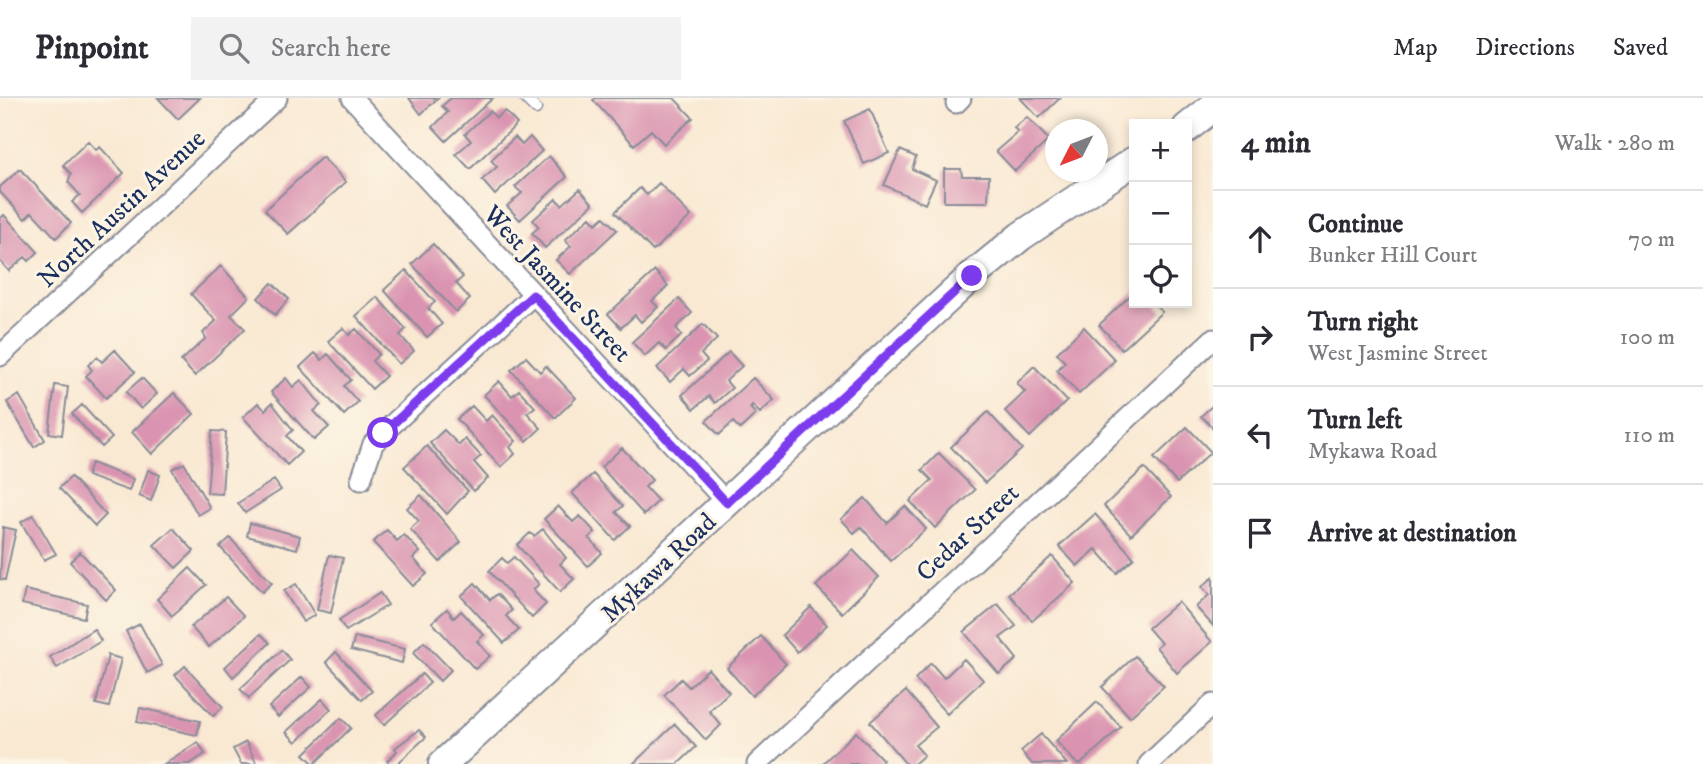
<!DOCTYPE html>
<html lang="en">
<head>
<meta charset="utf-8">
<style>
	:root { --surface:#fff; --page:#f2f2f3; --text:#2b2b33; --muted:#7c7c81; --line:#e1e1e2 }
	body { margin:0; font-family:"IM FELL DW Pica",serif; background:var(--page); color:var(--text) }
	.controls { position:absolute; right:21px; top:21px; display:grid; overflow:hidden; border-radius:0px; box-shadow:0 4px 10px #0003 }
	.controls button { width:63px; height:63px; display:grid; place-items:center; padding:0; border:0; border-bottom:2px solid var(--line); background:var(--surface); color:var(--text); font:35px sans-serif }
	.compass { position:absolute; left:1045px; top:21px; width:63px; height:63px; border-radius:50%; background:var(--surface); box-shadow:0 4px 10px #0003; rotate:228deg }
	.stop { position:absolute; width:21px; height:21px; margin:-16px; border:5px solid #7c3aed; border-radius:50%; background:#fff }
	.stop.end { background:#7c3aed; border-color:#fff; box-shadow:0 2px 7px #0008 }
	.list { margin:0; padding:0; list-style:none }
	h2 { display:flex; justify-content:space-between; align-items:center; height:91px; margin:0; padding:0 28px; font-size:30px }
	h2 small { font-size:23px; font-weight:400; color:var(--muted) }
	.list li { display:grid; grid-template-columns:46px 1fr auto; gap:21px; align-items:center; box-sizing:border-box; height:98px; padding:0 28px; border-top:2px solid var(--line) }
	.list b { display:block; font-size:26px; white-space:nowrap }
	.list p { margin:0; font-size:23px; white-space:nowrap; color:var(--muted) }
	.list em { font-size:23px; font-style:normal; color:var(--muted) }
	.icon { flex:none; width:38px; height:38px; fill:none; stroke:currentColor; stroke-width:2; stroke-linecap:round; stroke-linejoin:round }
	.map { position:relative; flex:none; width:1213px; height:666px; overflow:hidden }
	header { display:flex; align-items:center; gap:42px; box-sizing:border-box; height:98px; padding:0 35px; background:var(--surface); border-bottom:2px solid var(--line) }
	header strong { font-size:33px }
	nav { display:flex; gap:38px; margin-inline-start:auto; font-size:24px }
	.search { width:490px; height:63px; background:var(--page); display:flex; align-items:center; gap:18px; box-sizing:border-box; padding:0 24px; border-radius:0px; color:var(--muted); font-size:26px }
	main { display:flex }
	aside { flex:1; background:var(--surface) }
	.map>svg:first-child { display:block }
	.building { fill:#da94b1 }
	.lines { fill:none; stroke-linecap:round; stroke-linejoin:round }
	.service-casing { stroke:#8a8c98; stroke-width:13 }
	.minor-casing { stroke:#8a8c98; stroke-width:23 }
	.secondary-casing { stroke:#8a8c98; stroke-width:32 }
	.service { stroke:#fff; stroke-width:10 }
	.minor { stroke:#fff; stroke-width:19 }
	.secondary { stroke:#fff; stroke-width:28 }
	.route { stroke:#7c3aed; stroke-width:9 }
	.labels { text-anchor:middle; stroke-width:6; stroke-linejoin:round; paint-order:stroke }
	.street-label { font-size:26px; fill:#1b2f5e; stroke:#fcf5e5 }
</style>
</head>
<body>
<header>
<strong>Pinpoint</strong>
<div class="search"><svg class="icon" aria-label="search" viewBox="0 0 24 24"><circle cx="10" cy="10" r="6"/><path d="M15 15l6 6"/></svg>Search here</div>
<nav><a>Map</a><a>Directions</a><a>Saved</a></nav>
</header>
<main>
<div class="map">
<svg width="1213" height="666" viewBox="0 0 1213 666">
	<rect width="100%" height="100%" fill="#fcf5e5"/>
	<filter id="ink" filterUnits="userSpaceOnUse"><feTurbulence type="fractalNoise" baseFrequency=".0143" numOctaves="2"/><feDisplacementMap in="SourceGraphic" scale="14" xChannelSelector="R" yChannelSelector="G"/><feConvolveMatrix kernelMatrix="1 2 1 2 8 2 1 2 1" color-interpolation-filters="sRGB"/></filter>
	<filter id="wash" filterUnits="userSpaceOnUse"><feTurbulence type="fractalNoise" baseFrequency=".00686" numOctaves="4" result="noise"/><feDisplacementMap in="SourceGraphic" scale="28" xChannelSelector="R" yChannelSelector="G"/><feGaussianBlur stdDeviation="1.57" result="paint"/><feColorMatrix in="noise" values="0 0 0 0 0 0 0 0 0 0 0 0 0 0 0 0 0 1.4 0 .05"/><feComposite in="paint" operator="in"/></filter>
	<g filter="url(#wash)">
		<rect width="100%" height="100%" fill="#f9e9d3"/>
		<g id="blocks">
			<!-- building -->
			<path class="building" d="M158,0H200L178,21Z
				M409,0H438L421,16Z
				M451,0H493L446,43L433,29L448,14L442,8Z
				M596,0H674L693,20L664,46L651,32L634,47L593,2Z
				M1020,0H1060L1039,20Z
				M870,11L889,55L864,66L844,23Z
				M490,13L496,20L505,13L517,26L470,71L456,56L471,43L465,36Z
				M1027,19L1049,42L1015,73L996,53L1018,34L1014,30Z
				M515,39L522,47L530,39L542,53L495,97L482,82L497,69L491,62Z
				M88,43L96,52L100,49L124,75L82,115L72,104L80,97L68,84L71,76L63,67Z
				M900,52L916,59L912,71L936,82L925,106L884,87Z
				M549,58L567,79L520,122L507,108L522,95L515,89Z
				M322,59L346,84L288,136L265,112Z
				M20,71L71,125L56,140L32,114L25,121L0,94V89Z
				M944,71H961L962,78H989L988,104H944Z
				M659,85L691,118L653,153L615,114L640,90L647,97Z
				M580,91L593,106L545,150L532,135L539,129L533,122L556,101L562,107Z
				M4,117L38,154L29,163L25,159L9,173L0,163V121Z
				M590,119L596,126L604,119L617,132L570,176L556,162L571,148L565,142Z
				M433,146L463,179L456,185L470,201L456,214L412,166Z
				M221,168L249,199L231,217L245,231L195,278L181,263L206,240L203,235L216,223L191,196Z
				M406,172L435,204L428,210L442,226L427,239L384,192Z
				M655,173L668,188L652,203L658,209L641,224L635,217L621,230L608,216Z
				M272,185L289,201L275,217L258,200Z
				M1134,194V205H1154L1162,214L1122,251L1099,227Z
				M377,199L406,231L400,237L414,253L399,266L356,218Z
				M679,201L692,215L676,230L682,237L666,252L659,245L645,258L632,244Z
				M703,226L717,241L701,256L707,263L690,278L684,271L670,284L657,270Z
				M1084,229L1115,262L1079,296L1057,272L1065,264L1057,255Z
				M343,230L349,237L356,231L379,256L372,263L386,278L372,291L328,243Z
				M115,252L135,274L106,300L86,278L92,272L88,267L97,259L102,264Z
				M729,254L742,268L726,283L732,290L715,305L709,298L694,311L682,297Z
				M315,255L322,262L328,256L351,282L344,288L358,304L344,317L300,269Z
				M526,259L540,274L546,268L576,300L555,320L511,272Z
				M1034,268L1067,303L1030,339L1005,313L1025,294L1017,285Z
				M142,280L157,296L141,311L126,294Z
				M286,280L293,289L301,282L321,307L314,313L329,329L314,342L271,294Z
				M753,280L774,302L760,315L752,307L750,310L756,316L740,331L733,324L719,337L706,323Z
				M499,283L512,298L519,292L535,309L527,315L541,330L527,343L484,297Z
				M55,287L68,289L62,337L49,335Z
				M174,295L194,316L152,356L132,334Z
				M19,297L45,342L34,349L7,304Z
				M258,305L265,312L272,305L293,332L287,338L301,354L287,367L243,319Z
				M82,307L112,340L102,349L72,316Z
				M1213,307V330L1201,318Z
				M472,308L486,323L492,317L516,343L510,349L515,356L501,369L457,321Z
				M988,314L1022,351L985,385L951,349Z
				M1187,329L1211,354L1177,385L1154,360Z
				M444,332L459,347L465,341L481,358L474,364L488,380L474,393L430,345Z
				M212,333L226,334L222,396L207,395Z
				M427,348L468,393L447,416L404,369Z
				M622,350L652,382L645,389L658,403L644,417L601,369Z
				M939,355L975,392L935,430L910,403L932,382L922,372Z
				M91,365L133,381L129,393L87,378Z
				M184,365L210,410L198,417L172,371Z
				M1144,370L1171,399L1131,437L1104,408Z
				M148,372L160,377L151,403L139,398Z
				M593,376L623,408L616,414L630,428L615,442L572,395Z
				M71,379L106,417L95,428L59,390Z
				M274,382L281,392L245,415L238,405Z
				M421,397L461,444L440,464L410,431L419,423L407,410Z
				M865,400L887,425L905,408L926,431L891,463L861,429L854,435L841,421Z
				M558,408L573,424L580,418L595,434L589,440L602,455L588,468L544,421Z
				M1095,416L1134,460L1117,475L1096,451L1077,468L1059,448Z
				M33,417L56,456L44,462L21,424Z
				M250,425L300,438L297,451L247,438Z
				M3,429L16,432L5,482L0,481Z
				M173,430L194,453L176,470L154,447Z
				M543,431L566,460L560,466L574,481L560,494L517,447L530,435L534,438Z
				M387,432L397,443L404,437L420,454L413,460L427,476L413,488L373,444Z
				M230,440L272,485L262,494L220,449Z
				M853,452L879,479L842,515L816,488Z
				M80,454L116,492L106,502L70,464Z
				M329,457L343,460L331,515L317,512Z
				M1052,458L1075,485L1032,523L1009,496Z
				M514,459L539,486L533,492L546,506L532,520L489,473L502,460L507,465Z
				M190,470L206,487L172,518L157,501Z
				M1213,479V528L1196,509L1209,497L1202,489Z
				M475,485L490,502L497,496L512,512L506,518L519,532L504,545L461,498Z
				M296,486L315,517L303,524L284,493Z
				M25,492L87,506L84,520L22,506Z
				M380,495L388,507L346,533L339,522Z
				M226,499L244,518L209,549L191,529Z
				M1178,504L1212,544L1177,575L1156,549L1161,545L1148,530Z
				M998,506L1016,528L1000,540L1017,561L999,576L964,534Z
				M811,509L827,527L797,554L782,537Z
				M447,511L454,520L461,513L484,537L477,543L490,558L475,571L432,524Z
				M140,526L162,567L147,575L126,533Z
				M94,531L101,543L57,570L50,559Z
				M261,536L270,545L233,579L225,569Z
				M761,538L786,566L752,598L727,570Z
				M355,539L405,551L402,565L351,552Z
				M424,544L451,572L440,583L413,555Z
				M282,552L290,562L249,600L240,591Z
				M336,554L372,593L362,602L326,564Z
				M108,557L121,561L109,609L96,606Z
				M1135,558L1164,588L1130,619L1102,589Z
				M964,561L983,582L947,616L915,581L931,565L944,580Z
				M185,568L223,609L213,618L175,577Z
				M708,571L729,594L709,613L721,627L706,642L664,597L681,581L689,589Z
				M422,576L430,585L384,627L376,617Z
				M302,579L311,589L278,619L269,609Z
				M906,593L937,629L915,647L924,657L914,666H906L870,624Z
				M322,601L331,611L296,644L286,634Z
				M1097,604L1121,629L1081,666H1077L1056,643Z
				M140,610L200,623L197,637L137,624Z
				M341,620L351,630L314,666L304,656Z
				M675,626L696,649L678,666H633Z
				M419,632L426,639L397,666H390L387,663L397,653L395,650Z
				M856,634L883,662L879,666H822Z
				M1041,636L1067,666H1032L1021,653Z
				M198,644L205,656L190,666H164Z
				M246,644L257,666H241L233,651Z"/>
		</g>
	</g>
	<g filter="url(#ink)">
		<use href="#blocks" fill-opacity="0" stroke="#8a8c98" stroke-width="2"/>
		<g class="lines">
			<defs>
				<path id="service" d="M525,0L536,11"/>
				<path id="minor" d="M352,0L727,405
					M956,5L961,0
					M0,258L277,0
					M361,382L373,346L383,335L533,197
					M757,666L1213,241
					M1149,666L1213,606"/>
				<path id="secondary" d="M1187,30L1213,9
					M443,666L972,178L1021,138L1134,63"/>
			</defs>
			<!-- service casing -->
			<use href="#service" class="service-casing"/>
			<!-- minor casing -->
			<use href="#minor" class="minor-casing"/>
			<!-- secondary casing -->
			<use href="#secondary" class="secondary-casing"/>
			<!-- service -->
			<use href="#service" class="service"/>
			<!-- minor -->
			<use href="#minor" class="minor"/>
			<!-- secondary -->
			<use href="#secondary" class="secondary"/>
		</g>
	</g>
	<g class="lines" filter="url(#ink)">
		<!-- route -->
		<path class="route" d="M383,335L533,197L727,405L972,178"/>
	</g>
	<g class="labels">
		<!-- street labels -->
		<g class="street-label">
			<text transform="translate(121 110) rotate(-43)" y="9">North Austin Avenue</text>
			<text transform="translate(558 185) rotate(47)" y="9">West Jasmine Street</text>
			<text transform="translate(967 434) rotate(-43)" y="9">Cedar Street</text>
			<text transform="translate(658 469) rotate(-43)" y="9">Mykawa Road</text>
		</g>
	</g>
</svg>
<div class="controls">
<button>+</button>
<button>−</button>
<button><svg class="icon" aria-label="locate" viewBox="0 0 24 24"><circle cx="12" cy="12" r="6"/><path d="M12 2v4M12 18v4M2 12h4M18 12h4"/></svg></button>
</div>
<svg class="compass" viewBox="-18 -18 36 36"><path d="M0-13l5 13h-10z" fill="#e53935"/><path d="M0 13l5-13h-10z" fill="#7c7c81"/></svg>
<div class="stop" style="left:383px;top:335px"></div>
<div class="stop end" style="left:972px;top:178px"></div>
</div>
<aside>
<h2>4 min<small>Walk · 280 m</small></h2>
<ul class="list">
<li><svg class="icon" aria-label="ahead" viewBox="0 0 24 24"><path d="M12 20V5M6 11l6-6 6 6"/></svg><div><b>Continue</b><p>Bunker Hill Court</p></div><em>70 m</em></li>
<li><svg class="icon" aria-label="right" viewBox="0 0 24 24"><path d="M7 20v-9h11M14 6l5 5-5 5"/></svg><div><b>Turn right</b><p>West Jasmine Street</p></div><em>100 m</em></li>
<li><svg class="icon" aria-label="left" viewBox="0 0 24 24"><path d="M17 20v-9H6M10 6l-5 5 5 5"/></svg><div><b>Turn left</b><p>Mykawa Road</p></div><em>110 m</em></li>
<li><svg class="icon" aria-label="arrive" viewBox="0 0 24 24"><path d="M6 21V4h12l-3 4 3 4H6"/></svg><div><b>Arrive at destination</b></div></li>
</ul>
</aside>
</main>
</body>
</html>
